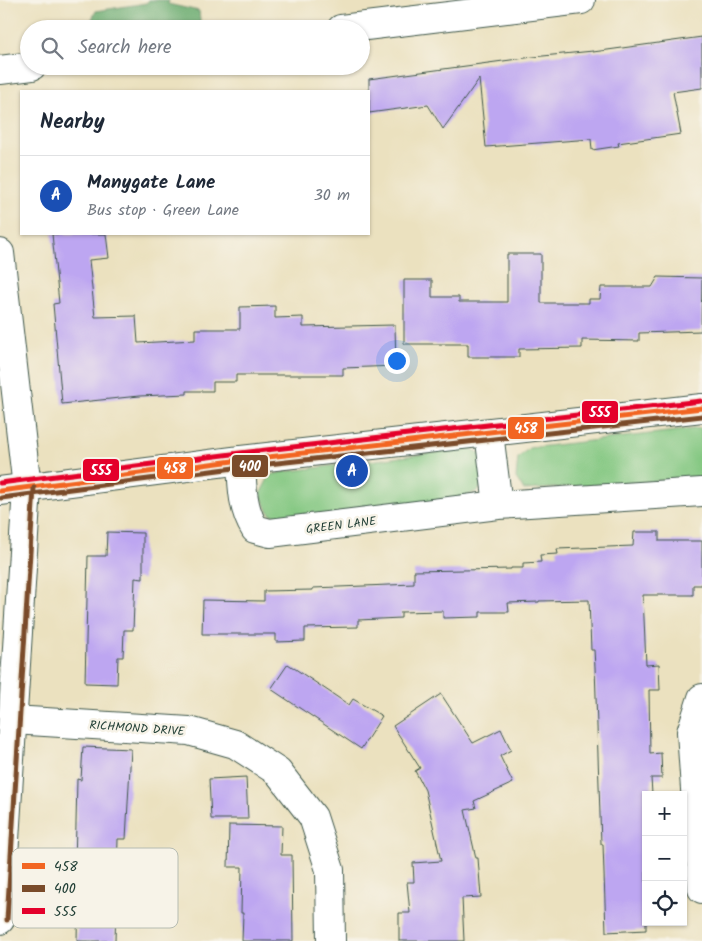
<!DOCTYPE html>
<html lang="en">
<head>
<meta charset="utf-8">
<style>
	:root { --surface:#fff; --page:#f6f6f7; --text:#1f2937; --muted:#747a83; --line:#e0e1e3; --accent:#d1495b }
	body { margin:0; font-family:Kalam,sans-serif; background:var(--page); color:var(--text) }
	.controls { position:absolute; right:15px; bottom:15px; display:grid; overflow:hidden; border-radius:0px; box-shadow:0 1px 4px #0004 }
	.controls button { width:45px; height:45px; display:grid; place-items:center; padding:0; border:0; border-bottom:1px solid var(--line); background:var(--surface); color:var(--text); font:25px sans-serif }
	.you { position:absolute; left:396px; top:360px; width:18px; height:18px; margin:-12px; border:4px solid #fff; border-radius:50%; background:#1a73e8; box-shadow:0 0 0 8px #1a73e833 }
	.badge { display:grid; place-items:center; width:32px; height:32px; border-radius:50%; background:var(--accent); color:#fff; font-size:16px; font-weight:700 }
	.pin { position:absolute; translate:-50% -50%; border:2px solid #fff; box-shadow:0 1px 5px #0006 }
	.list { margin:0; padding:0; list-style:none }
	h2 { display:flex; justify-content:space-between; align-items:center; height:65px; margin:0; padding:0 20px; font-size:21px }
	h2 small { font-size:16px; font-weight:400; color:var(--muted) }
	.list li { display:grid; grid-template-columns:32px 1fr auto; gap:15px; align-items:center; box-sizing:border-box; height:80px; padding:0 20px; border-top:1px solid var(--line) }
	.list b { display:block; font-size:19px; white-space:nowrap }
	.list p { margin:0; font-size:16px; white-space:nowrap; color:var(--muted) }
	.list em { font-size:16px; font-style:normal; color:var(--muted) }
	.icon { flex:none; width:28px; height:28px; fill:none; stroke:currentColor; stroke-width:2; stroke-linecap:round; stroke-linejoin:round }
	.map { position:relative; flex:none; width:702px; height:941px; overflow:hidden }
	.search { position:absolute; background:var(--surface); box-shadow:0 1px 4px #0004; left:20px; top:20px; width:350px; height:55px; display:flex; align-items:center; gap:12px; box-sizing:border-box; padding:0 18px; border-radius:28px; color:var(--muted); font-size:19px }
	.panel { position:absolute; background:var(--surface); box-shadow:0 1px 4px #0004; left:20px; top:90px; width:350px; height:145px; border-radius:0px }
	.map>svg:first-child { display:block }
	.green { fill:#83c781; stroke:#51825a }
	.forest { fill:#6aac6f; stroke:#447452 }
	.building { fill:#bda6f1 }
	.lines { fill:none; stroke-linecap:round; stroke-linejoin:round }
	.street-casing { stroke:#3e5649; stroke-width:30 }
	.secondary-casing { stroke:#3e5649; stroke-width:30 }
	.street { stroke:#fff; stroke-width:28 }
	.secondary { stroke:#fff; stroke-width:28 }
	.bus-1-casing { stroke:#f7f3e8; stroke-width:9 }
	.bus-2-casing { stroke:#f7f3e8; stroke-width:9 }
	.bus-3-casing { stroke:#f7f3e8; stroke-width:9 }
	.bus-1 { stroke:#f26522; stroke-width:5 }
	.bus-2 { stroke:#7a4b2a; stroke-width:5 }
	.bus-3 { stroke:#e4002b; stroke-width:5 }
	.labels { text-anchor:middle; stroke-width:5; stroke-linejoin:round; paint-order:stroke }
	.street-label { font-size:12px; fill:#1f3d34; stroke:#f7f3e8 }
	.key { fill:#f7f3e8; stroke:#b6bcb2; stroke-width:1 }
	.key-label { font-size:14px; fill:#1f3d34 }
	.line-badge { stroke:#f7f3e8; stroke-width:2 }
	.badge-label { font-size:14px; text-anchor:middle; font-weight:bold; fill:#fff }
</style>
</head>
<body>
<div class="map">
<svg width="702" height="941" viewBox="0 0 702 941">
	<rect width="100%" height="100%" fill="#f7f3e8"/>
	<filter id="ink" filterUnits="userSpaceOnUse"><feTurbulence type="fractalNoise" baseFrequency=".02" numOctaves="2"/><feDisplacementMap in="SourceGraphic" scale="10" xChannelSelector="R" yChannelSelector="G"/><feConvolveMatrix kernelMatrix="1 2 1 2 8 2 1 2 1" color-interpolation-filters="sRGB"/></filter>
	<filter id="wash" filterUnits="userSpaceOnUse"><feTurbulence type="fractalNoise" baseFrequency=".0096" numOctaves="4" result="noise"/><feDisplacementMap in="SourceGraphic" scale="20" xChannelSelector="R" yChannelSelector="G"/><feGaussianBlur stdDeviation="1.12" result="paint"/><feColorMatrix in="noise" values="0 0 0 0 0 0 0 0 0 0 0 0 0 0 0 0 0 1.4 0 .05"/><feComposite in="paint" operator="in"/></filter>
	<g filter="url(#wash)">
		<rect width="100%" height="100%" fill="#ebe1bf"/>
		<!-- green -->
		<path class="green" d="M702,428V478L524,490L516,478L518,458L529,448Z
			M471,448L482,455L487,476L479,490L458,500L291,520L270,514L260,494L270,475L283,472Z"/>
		<!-- forest -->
		<path class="forest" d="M149,0H169L168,4L199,11L201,29H87L96,11L146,3Z"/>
		<g id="blocks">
			<!-- building -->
			<path class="building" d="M702,37V88L673,92L681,134L618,143L619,146L592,150L591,139L486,147L479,79L443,129L428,105L369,113V79L533,57L593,51V52Z
				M52,234H106L109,258L89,260L95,317L136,316L138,343L195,340V329H240V307L275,306V318L303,317V327L395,325L396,366L343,368V375H236V382H213V391H187V394L139,396L62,404L53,304L59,303Z
				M507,254H541V303H589V299H600L601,287H652L658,277L702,278L701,331L639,333V341L582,340V348L519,349V357H468V344H404V280H432V297H459V302H507Z
				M107,532L143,533V579L135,578L133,630H124L123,657H118L117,684L85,683L88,556H106Z
				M634,532H659V541H702V585H693V595H643L646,665L659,664L660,690H649L650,754L661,753L662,778H651L652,794L646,795V930L606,932L603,844H601L595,667L594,650H591L589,600L539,601V602L508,603L509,612H480V617L443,618V611L401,612V618L358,620V627L305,628V641L276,642V634H202L203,600L264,601V591L313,590V588L414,584V571L511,569V568H523V563L541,562L540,555L558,554L557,549L633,546Z
				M288,664L349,705L353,699L382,716L361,749L271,689Z
				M441,694L473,743L501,729L511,750L500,756L513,783L474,801L476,808L465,810L476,858H478L481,897L462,898L464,941H399V913H410L407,882H414L413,863L441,861L425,790L415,771L420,768L393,726Z
				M83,747L131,749L126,839H118L115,941H77L78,888L71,887L72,867H75L77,779L81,780Z
				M246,777L248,819H211L209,779Z
				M229,825L282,826L281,855H292L293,941H242L243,913H241L242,867H228Z"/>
		</g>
	</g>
	<g filter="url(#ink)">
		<use href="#blocks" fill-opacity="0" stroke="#3e5649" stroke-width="1"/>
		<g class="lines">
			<defs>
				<path id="street" d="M341,29L581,0
					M0,70L32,66
					M0,253L27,488
					M489,433L498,505
					M241,460C242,484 242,509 255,529L270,533L498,505L702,492
					M702,698L691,732L702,889
					M13,720L189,731L235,744L278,772L313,817L330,870L331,941"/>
				<path id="secondary" d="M0,491L241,460L702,408
					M0,920L27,488"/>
			</defs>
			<!-- street casing -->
			<use href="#street" class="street-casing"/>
			<!-- secondary casing -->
			<use href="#secondary" class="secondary-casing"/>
			<!-- street -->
			<use href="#street" class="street"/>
			<!-- secondary -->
			<use href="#secondary" class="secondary"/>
			<defs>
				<path id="bus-1" d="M0,491L241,460L702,408"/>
				<path id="bus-2" d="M1,498L242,467L702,416
					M7,920L34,488"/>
				<path id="bus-3" d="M0,483L240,453L701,401"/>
			</defs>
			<!-- bus-1 casing -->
			<use href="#bus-1" class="bus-1-casing"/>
			<!-- bus-2 casing -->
			<use href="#bus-2" class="bus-2-casing"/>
			<!-- bus-3 casing -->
			<use href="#bus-3" class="bus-3-casing"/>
			<!-- bus-1 -->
			<use href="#bus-1" class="bus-1"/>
			<!-- bus-2 -->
			<use href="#bus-2" class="bus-2"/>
			<!-- bus-3 -->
			<use href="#bus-3" class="bus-3"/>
		</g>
	</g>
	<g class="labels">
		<!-- street labels -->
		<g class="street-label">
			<text transform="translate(341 525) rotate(-7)" y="4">GREEN LANE</text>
			<text transform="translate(137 728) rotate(4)" y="4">RICHMOND DRIVE</text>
		</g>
	</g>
	<!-- legend -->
	<rect x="12" y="848" width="166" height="80" rx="8" class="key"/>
	<rect x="22" y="863" width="23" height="6" fill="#f26522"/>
	<rect x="22" y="885" width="23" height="7" fill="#7a4b2a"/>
	<rect x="22" y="908" width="23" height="6" fill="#e4002b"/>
	<g class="key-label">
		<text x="54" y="871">458</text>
		<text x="54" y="893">400</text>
		<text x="54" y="916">555</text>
	</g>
	<g class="line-badge">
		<rect x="581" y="400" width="38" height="24" rx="5" fill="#e4002b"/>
		<rect x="507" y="416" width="38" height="24" rx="5" fill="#f26522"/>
		<rect x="231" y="454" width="38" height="24" rx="5" fill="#7a4b2a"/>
		<rect x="156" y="456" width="38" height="24" rx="5" fill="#f26522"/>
		<rect x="82" y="458" width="38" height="24" rx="5" fill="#e4002b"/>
	</g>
	<g class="badge-label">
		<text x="600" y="417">555</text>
		<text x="526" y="433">458</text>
		<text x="250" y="471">400</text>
		<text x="175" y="473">458</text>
		<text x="101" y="475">555</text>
	</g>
</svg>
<div class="controls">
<button>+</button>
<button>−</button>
<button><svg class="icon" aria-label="locate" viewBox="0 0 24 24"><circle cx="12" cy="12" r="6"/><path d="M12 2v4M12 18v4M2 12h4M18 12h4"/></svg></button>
</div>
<div class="you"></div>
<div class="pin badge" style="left:352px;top:471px;background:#1a4fb4">A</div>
<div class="search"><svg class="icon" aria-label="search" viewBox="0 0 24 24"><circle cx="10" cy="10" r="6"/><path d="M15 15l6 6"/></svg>Search here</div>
<section class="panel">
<h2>Nearby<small></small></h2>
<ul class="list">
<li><span class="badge" style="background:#1a4fb4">A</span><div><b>Manygate Lane</b><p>Bus stop · Green Lane</p></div><em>30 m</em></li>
</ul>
</section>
</div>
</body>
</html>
